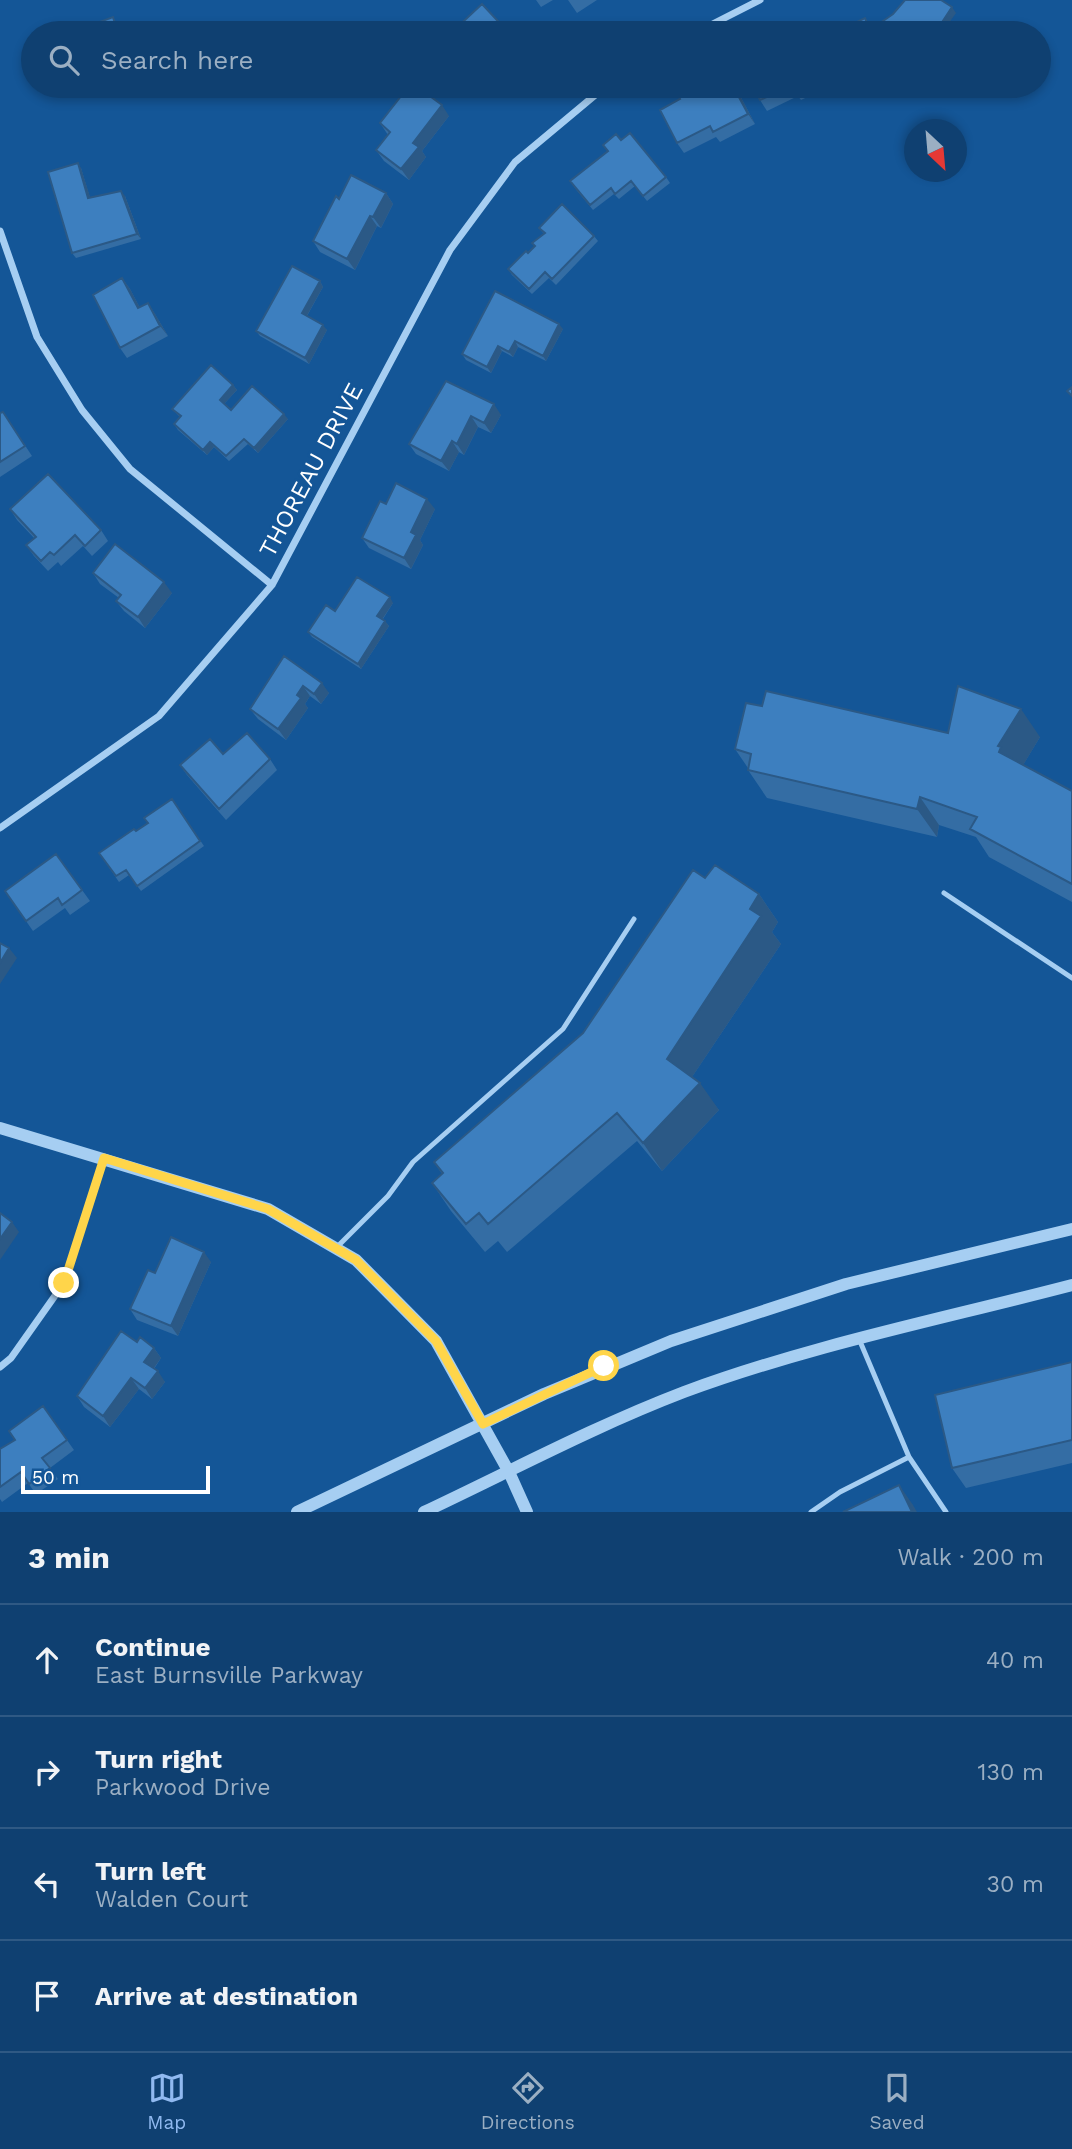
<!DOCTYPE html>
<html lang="en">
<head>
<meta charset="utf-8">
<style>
	:root { --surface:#0f4071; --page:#1d4b79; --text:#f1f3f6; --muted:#9bafc3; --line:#2f5984; --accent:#90b9f0 }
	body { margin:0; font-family:"Work Sans",sans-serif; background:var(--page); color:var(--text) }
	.compass { position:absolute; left:904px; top:119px; width:63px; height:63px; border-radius:50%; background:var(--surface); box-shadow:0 4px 10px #0003; rotate:154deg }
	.scale { position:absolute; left:21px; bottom:18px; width:189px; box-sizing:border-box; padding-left:7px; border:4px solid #fff; border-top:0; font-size:19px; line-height:24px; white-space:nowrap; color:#fff; -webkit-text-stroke:5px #145697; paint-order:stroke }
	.stop { position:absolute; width:21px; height:21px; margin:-16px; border:5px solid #ffd54a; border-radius:50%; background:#fff }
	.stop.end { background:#ffd54a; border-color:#fff; box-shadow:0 2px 7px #0008 }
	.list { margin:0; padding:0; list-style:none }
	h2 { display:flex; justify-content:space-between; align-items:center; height:91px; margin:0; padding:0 28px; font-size:30px }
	h2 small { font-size:23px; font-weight:400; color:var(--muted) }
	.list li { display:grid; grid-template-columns:46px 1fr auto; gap:21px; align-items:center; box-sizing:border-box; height:112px; padding:0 28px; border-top:2px solid var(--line) }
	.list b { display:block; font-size:26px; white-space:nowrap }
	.list p { margin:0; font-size:23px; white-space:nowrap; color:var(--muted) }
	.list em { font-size:23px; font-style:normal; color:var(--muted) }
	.icon { flex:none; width:38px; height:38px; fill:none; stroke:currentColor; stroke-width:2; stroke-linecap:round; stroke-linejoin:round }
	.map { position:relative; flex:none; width:1072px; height:1512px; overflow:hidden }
	.search { position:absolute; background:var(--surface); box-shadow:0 4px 10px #0003; left:21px; right:21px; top:21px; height:77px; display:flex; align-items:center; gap:18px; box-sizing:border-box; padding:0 24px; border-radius:38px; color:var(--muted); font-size:26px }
	.sheet { height:539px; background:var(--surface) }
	nav { display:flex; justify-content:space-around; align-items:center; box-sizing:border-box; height:98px; border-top:2px solid var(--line); background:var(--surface); font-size:19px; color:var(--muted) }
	nav a { display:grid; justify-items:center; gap:4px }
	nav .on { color:var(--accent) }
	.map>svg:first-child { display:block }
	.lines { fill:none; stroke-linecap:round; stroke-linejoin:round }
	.service { stroke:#a6cef2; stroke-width:5 }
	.minor { stroke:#a6cef2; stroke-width:7 }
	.tertiary { stroke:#a6cef2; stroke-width:12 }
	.wall { fill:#346da4 }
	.shaded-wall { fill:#2b5986 }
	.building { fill:#3d7fbf; stroke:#2b5986; stroke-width:2 }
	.route { stroke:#ffd54a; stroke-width:9 }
	.labels { text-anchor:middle; stroke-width:5; stroke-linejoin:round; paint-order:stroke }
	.street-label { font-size:24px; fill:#fff; stroke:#145697 }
</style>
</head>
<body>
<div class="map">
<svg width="1072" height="1512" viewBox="0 0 1072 1512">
	<rect width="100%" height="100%" fill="#145697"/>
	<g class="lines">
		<!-- service -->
		<path class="service" d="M944,893L1072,978
			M336,1248L388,1196L413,1162L563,1029L634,919
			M859,1339L909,1457L946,1512
			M811,1512L840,1492L909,1457"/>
		<!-- minor -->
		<path class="minor" d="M695,33L760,0
			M0,231L37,337L82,410L130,469L272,585
			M0,828L159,716L272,585L450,250L515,162L606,86
			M0,1367L11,1358L64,1283L104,1159"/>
		<!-- tertiary -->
		<path class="tertiary" d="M0,1128L268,1209L356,1260L436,1341L509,1472L527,1512
			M297,1512L544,1394L671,1341L846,1284L1072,1229
			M424,1512C511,1471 595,1426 684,1392C811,1345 942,1319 1072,1285"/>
	</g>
	<!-- wall -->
	<path class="wall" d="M536,0H553L541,7Z
		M568,0H597L577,13Z
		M470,86H488L478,95Z
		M702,86H735L755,124L720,142L716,137L684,153L677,143L680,99Z
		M753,86H824L826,88L801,100L798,96L767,111L760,100Z
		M449,116L422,151L426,157L409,180L384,161L376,150L388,135L380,123Z
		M621,140L666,177L670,183L647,201L635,186L619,199L614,194L593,210L574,187Z
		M81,168L90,198L125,196L141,239L76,258L72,253Z
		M386,193L393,204L381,228L377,226L355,270L320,252L313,241L339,199Z
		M539,228L594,236L598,241L556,285L549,278L532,294L512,275L508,269L535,246L532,243L544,234Z
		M122,278L130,289L140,308L148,303L155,314L168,336L127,358L120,348Z
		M320,281L323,287L307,316L327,330L309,364L260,336L256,331Z
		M563,329L546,361L518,347L513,357L502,351L491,373L466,360L462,354Z
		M446,381L501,415L491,433L478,427L464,455L459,452L449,471L416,454L409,444Z
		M233,385L237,390L224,404L231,410L288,419L258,453L248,444L229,461L214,447L207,455L178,430L174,424L180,417L172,409Z
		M3,412L32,456L0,477V413Z
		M386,504L435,509L420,540L423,545L411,569L369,548L362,538Z
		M10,509L101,530L108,541L92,556L83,546L61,566L58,562L48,571L34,556L26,545L34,538L17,520Z
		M93,573L172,593L145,628L124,611L116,601L119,598L100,584Z
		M393,603L383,619L389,626L361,669L312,637L308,632L335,611Z
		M284,656L329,693L321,704L310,696L305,704L308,708L286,740L258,719L250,709Z
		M762,706L948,733L1040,737L1023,765L1072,791V902L989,857L976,837L939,825L937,837L767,798L748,770V768L735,749Z
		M223,754L270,759L277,770L226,820L187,775L180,765Z
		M172,799L204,846L141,891L129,875L119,882L99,853L148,823Z
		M56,854L90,901L70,915L65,908L33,931L5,891Z
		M705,878L759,894L778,922L772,932L781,944L692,1077L719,1110L662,1171L637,1141L507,1252L498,1241L485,1252L451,1211L432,1183L442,1174L434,1162L583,1033Z
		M211,1262L178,1336L137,1320L130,1309L155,1273Z
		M137,1342L154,1348L161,1358L154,1369L165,1382L152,1399L139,1389L110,1427L84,1407L77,1396Z
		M1072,1362V1463L966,1488L952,1468Z
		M43,1406L74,1450L50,1468L58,1479L36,1494L28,1483L2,1502L0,1499V1449L15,1440Z"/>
	<!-- shaded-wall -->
	<path class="shaded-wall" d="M952,7L956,13L942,33H935Z
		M113,17L116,22L120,33H118Z
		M733,86H735L755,124L748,114Z
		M442,105L449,116L422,151L426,157L409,180L401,169L413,143Z
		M78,163L81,168L92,203L88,198Z
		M121,191L125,196L141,239L137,234Z
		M386,193L393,204L381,228L373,217Z
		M370,216L377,226L355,270L347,259Z
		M122,278L130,289L146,319L138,308Z
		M320,281L323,287L305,319L302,313Z
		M148,303L155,314L168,336L160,326Z
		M559,324L563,329L546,361L543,356Z
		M323,325L327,330L309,364L305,358Z
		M515,341L518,347L513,357L509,352Z
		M498,346L502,351L491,373L487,367Z
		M233,385L237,390L223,405L220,400Z
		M494,404L501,415L491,433L484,423Z
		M284,414L288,419L258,453L254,448Z
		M471,416L478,427L464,455L457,444Z
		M452,441L459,452L449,471L441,461Z
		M210,442L214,447L207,455L203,450Z
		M427,499L435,509L420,540L423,545L411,569L404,558L411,532Z
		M164,582L172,593L145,628L138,617Z
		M390,597L393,603L381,621L377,616Z
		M385,621L389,626L361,669L358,664Z
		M322,683L329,693L321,704L314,694Z
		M303,686L310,696L305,704L308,708L286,740L278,729L297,695Z
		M1021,709L1040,737L1019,772L999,752L998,746Z
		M920,797L939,825L937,837L917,809Z
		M759,894L778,922L772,932L781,944L686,1086L667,1059Z
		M9,948L17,958L0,984V963Z
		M700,1083L719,1110L662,1171L643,1143Z
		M12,1222L19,1232L0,1260V1239Z
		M204,1252L211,1262L178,1336L171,1326Z
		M154,1348L161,1358L151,1372L144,1362Z
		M158,1371L165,1382L152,1399L145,1388Z
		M131,1378L139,1389L110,1427L103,1416Z
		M899,1485L913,1505L917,1512H912Z"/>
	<!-- building -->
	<path class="building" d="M905,0H941L952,7L935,33H834L865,18L870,30L893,14Z
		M482,4L509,33H451Z
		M113,17L118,33H98L94,24Z
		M409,86H416L442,105L413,143L419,147L401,169L376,150L390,132L380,123Z
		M702,86H733L748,114L713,132L710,126L677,143L660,110L680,99L678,96Z
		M753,86H791L760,100Z
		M792,86H802L794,90Z
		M630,133L666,177L643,196L631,181L615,194L611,188L590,205L570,181L608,151L603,145L616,134L621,140Z
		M78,163L88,198L121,191L137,234L72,253L48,172Z
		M351,175L386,193L373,217L370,216L347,259L313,241L336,196L339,199Z
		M562,204L594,236L552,279L545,272L529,289L508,269L526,251L528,253L535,246L532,243L545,233L539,228Z
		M292,266L320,281L302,313L323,325L305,358L256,331Z
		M122,278L138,308L148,303L160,326L120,348L93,295Z
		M495,291L559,324L543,356L515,341L509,352L498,346L487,367L462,354Z
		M211,365L233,385L220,400L231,410L252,386L284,414L254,448L244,439L226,456L210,442L203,450L174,424L181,416L172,409Z
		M446,381L494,404L484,423L471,416L457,444L452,441L441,461L409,444Z
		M1072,387V396L1067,391Z
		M3,412L25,446L0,462V413Z
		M48,474L101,530L85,546L75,535L54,555L50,552L41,561L26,545L36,537L10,509Z
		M396,483L427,499L411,532L416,535L404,558L362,538L380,501L386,504Z
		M115,544L164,582L138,617L116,601L121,595L93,573Z
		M357,577L390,597L377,616L385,621L358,664L308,632L326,605L335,611Z
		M284,656L322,683L314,694L303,686L297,695L301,698L278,729L250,709Z
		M958,686L1021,709L998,746L1001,747L999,752L1072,791V884L970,829L977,817L920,797L917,809L748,770L751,754L735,749L746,703L762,706L766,691L948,733Z
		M247,733L270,759L219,809L180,765L210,739L223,754Z
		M172,799L200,841L137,886L126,870L116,876L99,853L134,829L136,831L148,823L144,818Z
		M56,854L82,890L62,905L58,898L26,921L5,891Z
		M715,865L759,894L750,909L761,916L667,1059L700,1083L643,1143L617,1113L488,1224L479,1213L466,1224L432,1183L443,1173L434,1162L583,1033L693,870L705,878Z
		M0,943L9,948L0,963Z
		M0,1213L12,1222L0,1239Z
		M171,1237L204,1252L171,1326L130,1309L148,1270L155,1273Z
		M121,1331L137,1342L140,1337L154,1348L144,1362L158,1371L145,1388L131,1378L103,1416L77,1396Z
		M1072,1362V1440L952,1468L935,1395Z
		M43,1406L67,1440L42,1458L50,1468L29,1484L21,1472L0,1487V1449L15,1440L9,1431Z
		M899,1485L912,1512H843Z"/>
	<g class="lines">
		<!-- route -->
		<path class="route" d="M64,1283L104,1158L268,1209L356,1260L436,1341L483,1424L604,1366"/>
	</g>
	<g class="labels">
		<!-- street labels -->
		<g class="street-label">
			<text transform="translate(311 470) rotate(-62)" y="8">THOREAU DRIVE</text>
		</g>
	</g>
</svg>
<svg class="compass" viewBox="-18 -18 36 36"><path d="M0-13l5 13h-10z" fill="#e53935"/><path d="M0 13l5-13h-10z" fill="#9bafc3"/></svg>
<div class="scale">50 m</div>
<div class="stop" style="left:604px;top:1366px"></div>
<div class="stop end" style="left:64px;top:1283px"></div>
<div class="search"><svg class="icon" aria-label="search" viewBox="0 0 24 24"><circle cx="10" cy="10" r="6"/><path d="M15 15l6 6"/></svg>Search here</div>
</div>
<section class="sheet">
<h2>3 min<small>Walk · 200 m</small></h2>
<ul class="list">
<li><svg class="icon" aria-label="ahead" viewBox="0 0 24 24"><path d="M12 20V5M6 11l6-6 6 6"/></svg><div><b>Continue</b><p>East Burnsville Parkway</p></div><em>40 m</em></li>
<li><svg class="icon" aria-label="right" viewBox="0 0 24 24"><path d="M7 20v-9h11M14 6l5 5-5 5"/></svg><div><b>Turn right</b><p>Parkwood Drive</p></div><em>130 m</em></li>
<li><svg class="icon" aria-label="left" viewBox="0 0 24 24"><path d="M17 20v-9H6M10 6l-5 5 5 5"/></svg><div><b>Turn left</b><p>Walden Court</p></div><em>30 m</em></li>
<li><svg class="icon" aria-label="arrive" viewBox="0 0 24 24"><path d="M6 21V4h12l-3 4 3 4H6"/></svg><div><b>Arrive at destination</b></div></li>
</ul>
</section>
<nav>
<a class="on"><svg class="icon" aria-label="map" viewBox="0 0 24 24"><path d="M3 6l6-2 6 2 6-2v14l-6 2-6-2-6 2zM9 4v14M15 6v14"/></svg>Map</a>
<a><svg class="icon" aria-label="directions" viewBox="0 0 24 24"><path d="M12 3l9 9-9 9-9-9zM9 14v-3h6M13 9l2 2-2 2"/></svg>Directions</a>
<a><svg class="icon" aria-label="saved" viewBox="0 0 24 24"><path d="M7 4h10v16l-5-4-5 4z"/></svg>Saved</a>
</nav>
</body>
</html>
